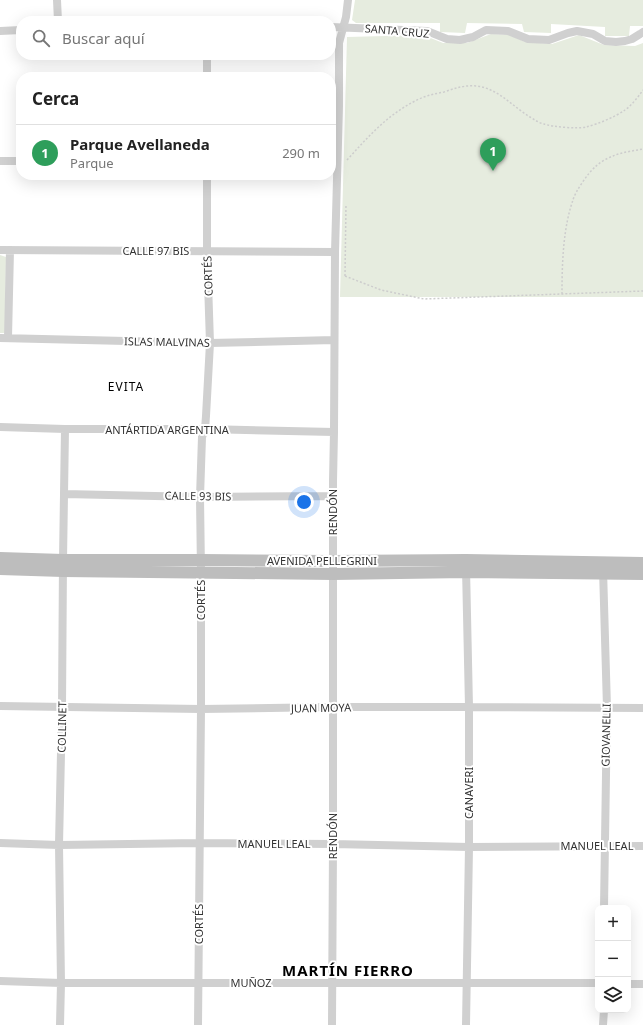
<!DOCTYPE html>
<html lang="es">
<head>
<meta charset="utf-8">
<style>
	:root { --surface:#fff; --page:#f2f2f2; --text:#222; --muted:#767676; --line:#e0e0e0; --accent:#ea580c }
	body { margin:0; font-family:"Noto Sans",sans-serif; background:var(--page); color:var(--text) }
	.controls { position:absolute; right:12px; bottom:12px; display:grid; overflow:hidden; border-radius:8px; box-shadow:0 4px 16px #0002 }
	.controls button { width:36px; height:36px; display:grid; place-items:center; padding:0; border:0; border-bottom:1px solid var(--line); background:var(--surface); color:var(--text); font:20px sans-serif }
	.you { position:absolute; left:304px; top:502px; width:14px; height:14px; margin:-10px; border:3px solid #fff; border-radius:50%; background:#1a73e8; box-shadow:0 0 0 6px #1a73e833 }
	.badge { display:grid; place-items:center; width:26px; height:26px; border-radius:50%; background:var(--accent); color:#fff; font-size:13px; font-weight:700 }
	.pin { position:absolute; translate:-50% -33px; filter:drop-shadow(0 1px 2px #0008) }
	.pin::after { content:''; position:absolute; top:21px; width:14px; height:12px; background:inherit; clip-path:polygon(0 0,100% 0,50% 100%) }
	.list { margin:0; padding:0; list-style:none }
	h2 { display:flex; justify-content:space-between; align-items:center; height:52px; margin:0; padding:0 16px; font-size:17px }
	h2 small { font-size:13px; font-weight:400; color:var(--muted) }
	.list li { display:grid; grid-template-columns:26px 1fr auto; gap:12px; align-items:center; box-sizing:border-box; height:56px; padding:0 16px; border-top:1px solid var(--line) }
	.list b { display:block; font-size:15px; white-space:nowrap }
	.list p { margin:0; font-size:13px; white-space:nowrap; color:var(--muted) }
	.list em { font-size:13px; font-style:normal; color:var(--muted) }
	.icon { flex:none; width:22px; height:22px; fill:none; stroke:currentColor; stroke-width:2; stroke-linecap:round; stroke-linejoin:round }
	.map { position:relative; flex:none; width:643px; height:1025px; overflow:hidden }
	.search { position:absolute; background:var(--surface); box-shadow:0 4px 16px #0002; left:16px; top:16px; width:320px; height:44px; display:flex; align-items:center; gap:10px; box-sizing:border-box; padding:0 14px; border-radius:16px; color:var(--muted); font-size:15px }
	.panel { position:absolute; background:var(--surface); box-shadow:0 4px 16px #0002; left:16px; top:72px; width:320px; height:108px; border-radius:16px }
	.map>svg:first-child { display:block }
	.green { fill:#e6ecdf }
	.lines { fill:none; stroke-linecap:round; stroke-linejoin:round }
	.path { stroke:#cdcdcd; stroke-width:1.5; stroke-dasharray:2 2; stroke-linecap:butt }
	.minor { stroke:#d0d0d0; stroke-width:8 }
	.secondary { stroke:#bdbdbd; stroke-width:12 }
	.labels { text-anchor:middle; stroke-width:4; stroke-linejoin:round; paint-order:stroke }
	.street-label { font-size:11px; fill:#333; stroke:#fff }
	.neighbourhood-label { font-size:12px; letter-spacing:1px; fill:#000; stroke:#fff }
	.district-label { font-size:15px; font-weight:bold; letter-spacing:1px; fill:#000; stroke:#fff }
</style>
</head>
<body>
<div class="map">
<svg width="643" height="1025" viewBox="0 0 643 1025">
	<rect width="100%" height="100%" fill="#fff"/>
	<!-- green -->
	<path class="green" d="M355,0H643V26H630L629,36H605V27L551,24V33L524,32L522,24L467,23L465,33L440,32V23H356L352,20Z
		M491,34L510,35L525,42L552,44L579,35L604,45L635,46L643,43V297H340L347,37L423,35L443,43H467Z
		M0,255L6,257L5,333H0Z"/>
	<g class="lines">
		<!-- path -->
		<path class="path" d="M347,160C368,137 386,116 415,101C424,96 434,94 444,92C455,88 465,85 476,86C498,88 513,107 530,117C535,120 539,123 544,124C553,127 577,129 586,127C598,124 615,117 625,110C632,105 638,97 643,90
			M345,276L346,204
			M345,276L381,290L424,299L643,291
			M562,294C562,264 563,228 573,200C575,192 588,173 595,167C599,163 607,158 613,156C622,152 633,151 643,149"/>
		<!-- minor -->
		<path class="minor" d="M57,0L58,21
			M331,27L427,31L447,39L460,40L473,37L486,30L508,31L528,39L549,40L568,33L577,31L593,34L605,41L616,42L625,41L632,39L640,34L643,32
			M0,31L21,30
			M207,77V55
			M0,161H21
			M0,250L335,252
			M0,338L210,343L334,340
			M8,338L10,250
			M0,427L65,429H205L334,432
			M64,494L200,497L333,496
			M466,568L469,707V847L466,1025
			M603,569L607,708L604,908
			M0,706L201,709L332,707H469L643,708
			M0,843L59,845L199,843L333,844L469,847L643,846
			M0,981L61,983H598
			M628,984H643
			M60,1025L61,983L59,845L62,707L63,560L65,429
			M198,1025L201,709V572L200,497L202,437L205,429L206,416L210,343L207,252V175
			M332,1025L333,844V481L334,432L335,252L339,106V43L346,17L348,0
			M603,1025L604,1010"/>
		<!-- secondary -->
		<path class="secondary" d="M0,558L63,560H201L333,561L466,560L643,563
			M0,569L63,571L333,574L466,572L643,574"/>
	</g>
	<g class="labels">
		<!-- street labels -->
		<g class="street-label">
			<text transform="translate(397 31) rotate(5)" y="4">SANTA CRUZ</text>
			<text x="156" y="255">CALLE 97 BIS</text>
			<text transform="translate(208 276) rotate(-92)" y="4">CORTÉS</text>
			<text transform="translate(167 342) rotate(1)" y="4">ISLAS MALVINAS</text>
			<text x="167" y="434">ANTÁRTIDA ARGENTINA</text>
			<text transform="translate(198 496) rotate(1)" y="4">CALLE 93 BIS</text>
			<text transform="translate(333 512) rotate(-90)" y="4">RENDÓN</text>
			<text x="322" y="565">AVENIDA PELLEGRINI</text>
			<text transform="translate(201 600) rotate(-90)" y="4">CORTÉS</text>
			<text transform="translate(321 708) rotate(-1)" y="4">JUAN MOYA</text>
			<text transform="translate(62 727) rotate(-89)" y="4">COLLINET</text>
			<text transform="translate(606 735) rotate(-89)" y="4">GIOVANELLI</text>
			<text transform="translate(469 793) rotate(-90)" y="4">CANAVERI</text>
			<text transform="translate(333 836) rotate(-90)" y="4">RENDÓN</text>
			<text x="274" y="848">MANUEL LEAL</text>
			<text x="597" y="850">MANUEL LEAL</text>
			<text transform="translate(199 924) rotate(-90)" y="4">CORTÉS</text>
			<text x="251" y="987">MUÑOZ</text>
		</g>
		<!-- neighbourhood labels -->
		<g class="neighbourhood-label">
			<text x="126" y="391">EVITA</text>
		</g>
		<!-- district labels -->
		<g class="district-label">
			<text x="348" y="976">MARTÍN FIERRO</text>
		</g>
	</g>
</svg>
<div class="controls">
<button>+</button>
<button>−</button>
<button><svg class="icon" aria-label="layers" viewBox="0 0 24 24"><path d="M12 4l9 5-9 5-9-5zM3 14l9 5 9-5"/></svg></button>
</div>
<div class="you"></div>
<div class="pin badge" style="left:493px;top:171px;background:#2e9e5b">1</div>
<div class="search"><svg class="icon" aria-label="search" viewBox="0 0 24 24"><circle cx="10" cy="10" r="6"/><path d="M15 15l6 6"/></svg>Buscar aquí</div>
<section class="panel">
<h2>Cerca<small></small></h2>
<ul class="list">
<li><span class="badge" style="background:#2e9e5b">1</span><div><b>Parque Avellaneda</b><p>Parque</p></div><em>290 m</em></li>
</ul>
</section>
</div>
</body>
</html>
